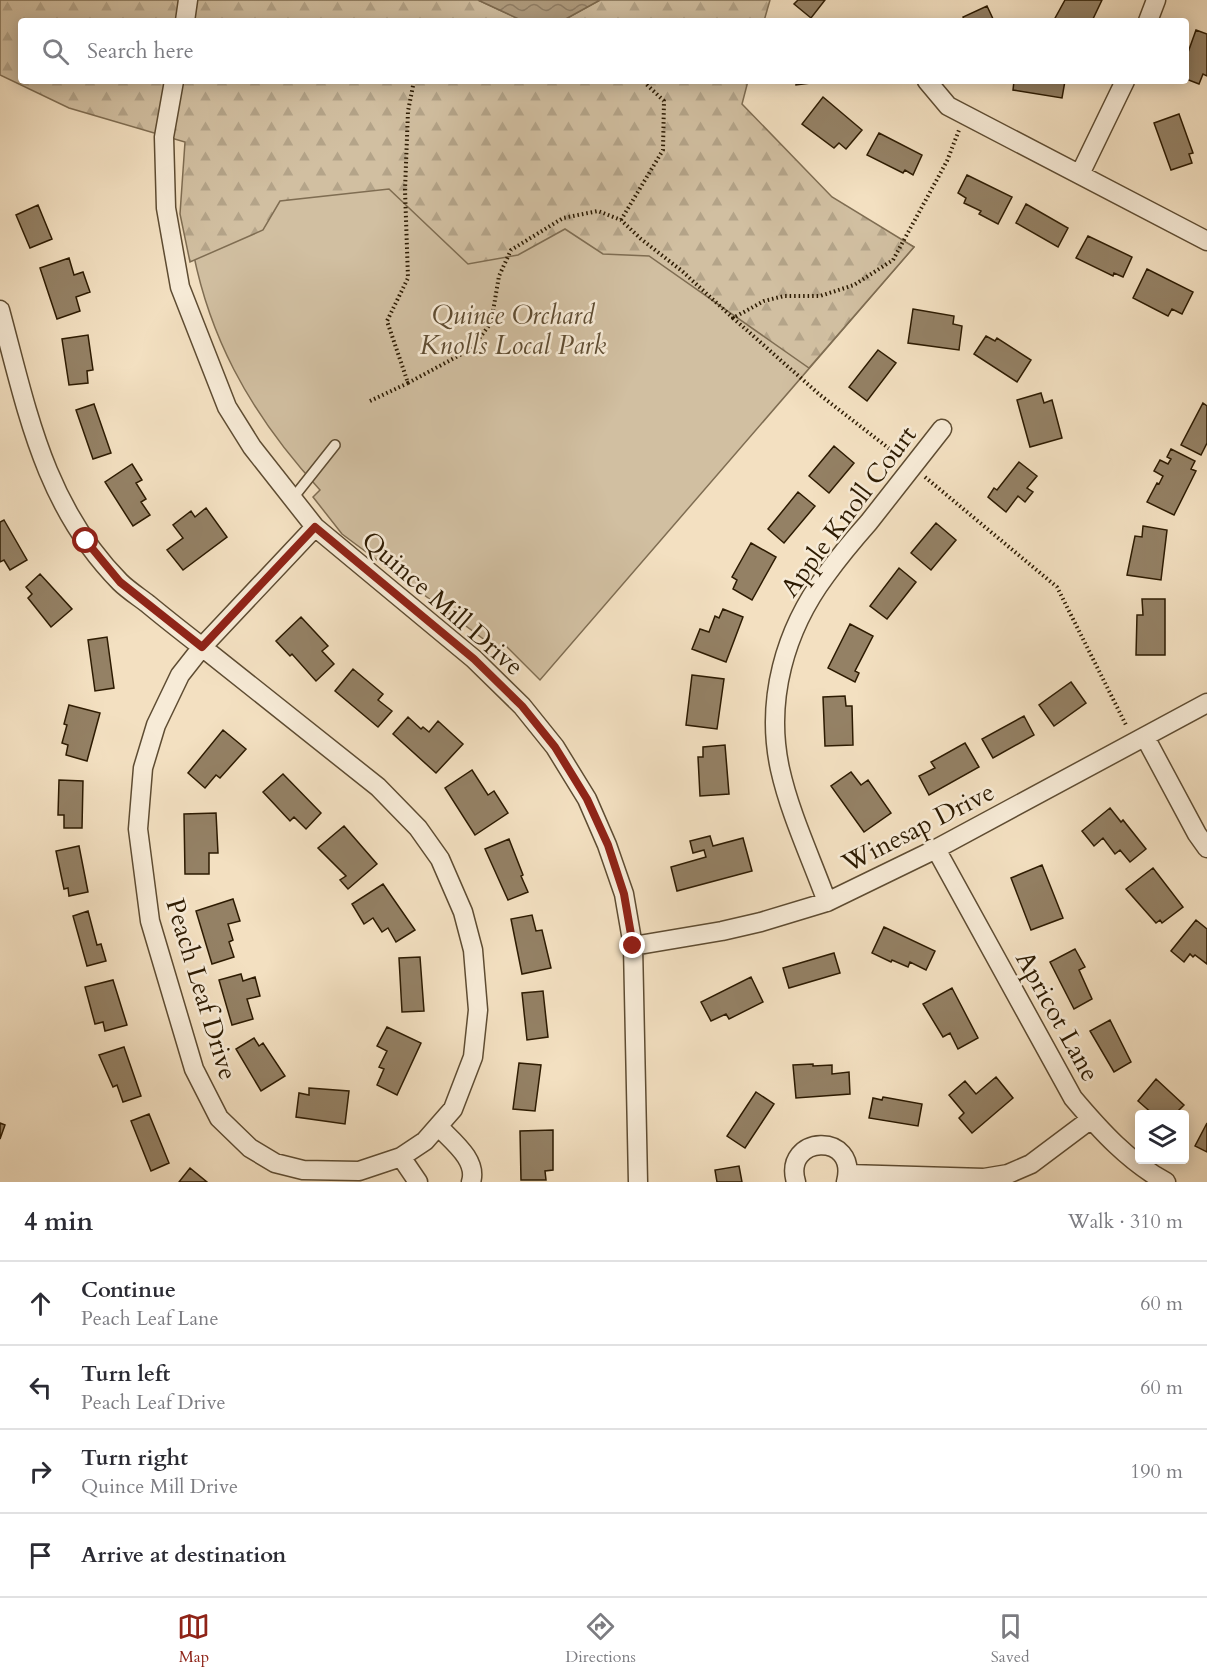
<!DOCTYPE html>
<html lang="en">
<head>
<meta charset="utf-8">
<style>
	:root { --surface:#fff; --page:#f7f7f7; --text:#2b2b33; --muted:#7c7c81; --line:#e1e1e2; --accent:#8f2418 }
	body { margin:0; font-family:Cardo,serif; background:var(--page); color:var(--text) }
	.controls { position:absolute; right:18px; bottom:18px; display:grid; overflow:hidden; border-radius:6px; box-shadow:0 3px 15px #0003 }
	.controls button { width:54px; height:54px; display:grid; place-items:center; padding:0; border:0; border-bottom:2px solid var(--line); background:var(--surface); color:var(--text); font:30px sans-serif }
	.stop { position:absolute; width:18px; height:18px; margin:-14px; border:4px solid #8f2418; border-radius:50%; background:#fff }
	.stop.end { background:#8f2418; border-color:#fff; box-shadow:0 2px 6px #0008 }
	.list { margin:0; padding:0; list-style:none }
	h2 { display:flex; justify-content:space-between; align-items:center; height:78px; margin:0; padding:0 24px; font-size:26px }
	h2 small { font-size:20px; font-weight:400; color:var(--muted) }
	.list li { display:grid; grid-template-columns:39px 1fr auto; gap:18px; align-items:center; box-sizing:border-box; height:84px; padding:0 24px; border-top:2px solid var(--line) }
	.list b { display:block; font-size:22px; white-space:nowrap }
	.list p { margin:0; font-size:20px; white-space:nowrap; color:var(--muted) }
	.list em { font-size:20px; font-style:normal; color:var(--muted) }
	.icon { flex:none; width:33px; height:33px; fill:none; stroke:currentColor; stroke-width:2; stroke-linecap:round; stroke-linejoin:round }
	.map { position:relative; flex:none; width:1207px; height:1182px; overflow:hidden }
	.search { position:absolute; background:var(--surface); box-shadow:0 3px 15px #0003; left:18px; right:18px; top:18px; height:66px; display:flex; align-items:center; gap:15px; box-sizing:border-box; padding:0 21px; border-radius:6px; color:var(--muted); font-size:22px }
	.sheet { height:414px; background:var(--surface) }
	nav { display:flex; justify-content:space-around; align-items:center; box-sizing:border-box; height:84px; border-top:2px solid var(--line); background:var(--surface); font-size:16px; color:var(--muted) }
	nav a { display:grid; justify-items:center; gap:3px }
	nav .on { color:var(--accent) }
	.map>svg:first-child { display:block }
	.green { fill:#d1bfa1; stroke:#7f6d52; stroke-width:1.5 }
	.forest { fill:url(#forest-firs); stroke:#7f6d52; stroke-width:1.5 }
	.water { fill:url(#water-waves); stroke:#7c694e; stroke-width:1.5 }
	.building { fill:#948165; stroke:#2d1b02; stroke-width:1.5 }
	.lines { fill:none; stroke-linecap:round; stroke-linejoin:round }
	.service-casing { stroke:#5e4c32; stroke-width:12 }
	.minor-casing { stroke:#5e4c32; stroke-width:21 }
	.path { stroke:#2d1b02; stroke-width:4; stroke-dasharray:1.5 3; stroke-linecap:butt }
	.service { stroke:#f7ebd7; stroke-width:9 }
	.minor { stroke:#f7ebd7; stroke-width:18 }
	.route { stroke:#8f2418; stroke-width:8 }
	.labels { text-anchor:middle; stroke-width:5; stroke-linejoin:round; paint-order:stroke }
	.park-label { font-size:26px; font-style:italic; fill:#5e4c32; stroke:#f7ebd7 }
	.street-label { font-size:26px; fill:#2d1b02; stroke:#f7ebd7 }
</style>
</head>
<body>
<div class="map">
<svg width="1207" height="1182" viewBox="0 0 1207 1182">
	<defs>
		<pattern id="forest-firs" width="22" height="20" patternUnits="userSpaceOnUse" patternTransform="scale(1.5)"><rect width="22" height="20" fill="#d1bfa1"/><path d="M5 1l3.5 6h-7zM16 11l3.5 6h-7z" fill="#b4a489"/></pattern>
		<pattern id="water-waves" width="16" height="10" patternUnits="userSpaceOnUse" patternTransform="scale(1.5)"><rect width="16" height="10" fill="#b09d80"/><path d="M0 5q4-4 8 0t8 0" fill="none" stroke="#907f67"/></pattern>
	</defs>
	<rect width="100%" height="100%" fill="#f3e0c1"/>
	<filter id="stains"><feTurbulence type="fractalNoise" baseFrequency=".00333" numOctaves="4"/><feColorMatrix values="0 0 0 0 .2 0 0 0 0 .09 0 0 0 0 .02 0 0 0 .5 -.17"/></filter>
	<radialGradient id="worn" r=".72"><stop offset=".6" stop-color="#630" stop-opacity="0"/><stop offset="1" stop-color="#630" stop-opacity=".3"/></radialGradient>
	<!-- green -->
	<path class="green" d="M186,141L830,203L914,247L540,680L506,646L501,652L342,534L313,497L320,490C250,414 204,332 189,228C185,199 187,169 186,141Z"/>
	<!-- forest -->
	<path class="forest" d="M0,0H478L523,21H21V81H748L742,104L832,197L914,247L809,368L649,256L603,254L565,229L518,255L468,264L389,189L280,201L263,230L190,262L180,214L185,142L69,108L0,75Z
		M600,0H770L764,21H562Z"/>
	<!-- water -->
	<path class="water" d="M478,0H600L562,21H523Z"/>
	<!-- building -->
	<path class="building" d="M798,0H825L811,18L794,4Z
		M1065,0H1102L1092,21L1054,20Z
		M987,6L994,21H965L963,17Z
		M1196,30L1207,34V76L1203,74L1199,84L1186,79V58Z
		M796,81H818V82L796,85Z
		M1014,81H1065L1062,98L1013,90Z
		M823,97L862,130L846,149L839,143L834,148L802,124Z
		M1179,114L1193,153L1189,154L1192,163L1171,170L1154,123Z
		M879,133L922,155L913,175L905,170L903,173L867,155Z
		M967,175L1012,197L998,224L979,214L981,211L964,203L966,198L958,193Z
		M1026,204L1068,228L1058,247L1016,223Z
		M38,205L52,239L30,248L16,215Z
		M1088,236L1132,257L1123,277L1114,273L1113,276L1076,258Z
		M69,258L74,275L83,272L90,292L76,297L80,311L57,319L40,268Z
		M1147,269L1193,292L1182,314L1172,309L1168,316L1133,298Z
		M913,309L954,316L953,324L962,326L959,350L908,343Z
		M88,335L93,370L87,371L88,383L69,385L62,339Z
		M986,336L995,341L997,338L1031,360L1017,382L974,354Z
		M878,350L896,363L867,401L849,387Z
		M1041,393L1044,403L1052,400L1062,438L1030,447L1017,400Z
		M1203,403L1207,406V443L1201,455L1181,445Z
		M94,404L111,453L93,459L76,410Z
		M834,446L854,463L829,493L809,476Z
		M1171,449L1195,461L1191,469L1196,471L1174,515L1147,502L1157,483L1159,484L1163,476L1154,471L1160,460L1168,464L1171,459L1167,457Z
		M1019,462L1037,476L1027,488L1033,492L1025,502L1018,496L1006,512L988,497L994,488L997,490Z
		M132,464L142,480L136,483L146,499L141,502L150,515L133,526L105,482Z
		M798,492L815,506L784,543L768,529Z
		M206,508L227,537L183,570L167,550L183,538L173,525L191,511L195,517Z
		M4,520L27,560L10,570L4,560L0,562V522Z
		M936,523L956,540L931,570L911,553Z
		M1143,526L1167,530L1161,580L1127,575L1135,536L1142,537Z
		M751,543L776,557L752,600L733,589L737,580L732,577Z
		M899,568L916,582L887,619L870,606Z
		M40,574L72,609L51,627L28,598L32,594L26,587Z
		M1142,599H1165V655H1136L1137,615H1143Z
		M723,609L743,617L726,662L692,649L700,629L709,632L715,616L719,618Z
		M301,617L328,646L322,651L334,664L316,681L292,654L290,656L276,641Z
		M850,624L873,636L855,671L859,673L855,682L828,668Z
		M107,637L114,688L95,691L88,640Z
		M353,669L383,694L378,700L392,711L378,727L335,691Z
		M692,675L724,679L717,729L686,725Z
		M1071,682L1086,703L1054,726L1039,705Z
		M845,696L846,706H852L853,745L825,746L823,697Z
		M69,705L100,713L87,761L66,755L68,745L62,743L67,725L64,724Z
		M1024,716L1034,735L993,758L982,739Z
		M408,717L421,729L423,727L429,732L438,721L463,744L436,773L393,734Z
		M223,730L246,749L220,778L216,775L205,788L188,773Z
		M965,743L979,767L929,795L919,776L935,768L931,762Z
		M725,745L729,794L700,796L698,757H703V747Z
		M472,770L488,795L494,791L508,813L475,835L445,788Z
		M851,772L861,785L868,780L891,813L864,832L831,786Z
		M283,774L321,813L306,829L294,817L290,821L263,792Z
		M59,780L83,781L82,828H64V815H58Z
		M1110,808L1121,822L1123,820L1146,849L1130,862L1120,850L1115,854L1103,838L1094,846L1082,831Z
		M216,813L218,853H209V874H185L184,814Z
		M344,826L377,864L348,889L340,880L346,876L318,848Z
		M710,836L713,846L743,838L752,871L677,891L671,867L706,857L704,850L693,853L690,841Z
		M509,839L523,875L521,876L528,892L508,900L485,849Z
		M79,846L88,892L69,896L68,888L64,889L56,851Z
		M1042,865L1063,918L1031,930L1011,878Z
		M1153,868L1183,907L1162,923L1160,920L1156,923L1126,889Z
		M383,884L415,930L396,942L388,928L382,932L373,918L364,924L352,904Z
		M233,899L240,921L228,924L233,940L229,942L234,957L212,964L196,911Z
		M88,911L97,945L101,944L106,961L87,966L73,916Z
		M532,915L536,931L542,930L551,968L522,974L511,919Z
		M1196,920L1207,929V964L1195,955L1193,957L1190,954L1184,962L1171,951Z
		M884,927L935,951L926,970L910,962L908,967L892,960L891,962L872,953Z
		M1075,949L1085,967L1079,970L1092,999L1074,1009L1050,962Z
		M834,953L840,973L789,988L783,968Z
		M420,957L424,1011L402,1012L399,958Z
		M241,974L243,981L255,977L260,996L247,999L253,1019L232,1025L219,980Z
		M751,977L763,1002L729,1019L726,1014L711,1021L701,1002Z
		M113,980L127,1025L105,1031L103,1022L95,1024L85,987Z
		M952,988L978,1038L958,1049L950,1033L943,1037L923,1004Z
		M543,991L548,1037L527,1040L522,993Z
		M1110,1020L1131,1062L1114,1072L1090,1031Z
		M387,1027L421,1043L397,1095L377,1085L384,1069L379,1067L387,1051L377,1046Z
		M254,1038L259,1046L263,1043L285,1076L261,1091L236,1049Z
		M124,1047L141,1096L123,1102L117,1085L113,1087L99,1055Z
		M519,1063L541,1065L535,1111L513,1109Z
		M813,1064V1066L832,1065V1074L849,1072L850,1094L796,1098L793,1065Z
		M996,1077L1013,1098L972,1133L959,1118L964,1113L949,1095L965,1081L976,1094Z
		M1156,1079L1184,1105L1179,1110L1184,1114H1153L1138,1101Z
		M309,1088L349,1091L345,1124L296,1117L299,1093L309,1095Z
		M756,1092L774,1104L745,1148L727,1136Z
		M883,1097L922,1104L918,1126L869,1118L873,1098L882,1100Z
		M149,1114L169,1163L151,1171L131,1121Z
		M0,1123L5,1125L0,1139Z
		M1207,1123V1152L1195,1146Z
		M553,1130V1170L545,1171L546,1180H521L520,1131Z
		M739,1166L742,1182H717L715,1170Z
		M190,1168L207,1182H179Z"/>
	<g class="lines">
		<defs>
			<path id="service" d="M293,498L335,445"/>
			<path id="minor" d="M185,21L188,0
				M1148,21L1156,0
				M174,81L164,137L166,208L180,287L227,407L252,447L315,527L474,659L522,706L555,747L587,799L607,845L624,894L633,946L638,1182
				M927,81L948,106L1207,241
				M1080,174L1125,81
				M0,310C27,410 44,505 120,582C128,590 139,597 148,604C166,619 184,633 202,647L180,675L156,725L143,768L138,829L150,921L194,1069L219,1118L250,1148L275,1163L303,1170L359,1171L401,1157L425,1141L453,1109L473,1057L478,1010L473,950L463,912L440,859L418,828L378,787L202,647L315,527
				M1145,737L1197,834L1207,848
				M936,849L1073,1098C1100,1130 1129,1162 1166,1182
				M827,902C811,858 790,814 780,769C765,700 785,630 826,575C839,557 854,539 869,522C893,491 918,460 942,429
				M633,946L722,931L761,922L827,902L936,849L1207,703
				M438,1126C452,1141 478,1160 471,1182
				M401,1157L418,1182
				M848,1174L984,1178L1008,1174L1031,1164L1091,1119
				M796,1182C782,1135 859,1131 846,1182"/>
		</defs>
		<!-- service casing -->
		<use href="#service" class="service-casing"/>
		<!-- minor casing -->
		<use href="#minor" class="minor-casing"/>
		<!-- path -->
		<path class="path" d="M621,220L663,150L664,101L643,81
			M408,383L471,349L491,323L499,276L511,250L563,218L598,211L621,220L641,239L682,271L733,318
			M370,401L408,383L387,321L408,278L405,190L408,111L414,81
			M900,457L820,395L733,318L764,301L784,296H820L854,285L893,260L947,161L959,130
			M925,477L1057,587L1127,727"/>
		<!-- service -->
		<use href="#service" class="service"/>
		<!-- minor -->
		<use href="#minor" class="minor"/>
	</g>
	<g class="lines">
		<!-- route -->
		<path class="route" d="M86,541L120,582L202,647L315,527L474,659L522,706L555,747L587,799L608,845L624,894L633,946"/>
	</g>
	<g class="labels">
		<!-- park labels -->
		<g class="park-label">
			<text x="513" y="324">Quince Orchard<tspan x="513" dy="30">Knolls Local Park</tspan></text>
		</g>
		<!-- street labels -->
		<g class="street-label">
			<text transform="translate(848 511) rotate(-53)" y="9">Apple Knoll Court</text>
			<text transform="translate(443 603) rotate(41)" y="9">Quince Mill Drive</text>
			<text transform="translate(918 827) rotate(-27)" y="9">Winesap Drive</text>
			<text transform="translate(202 989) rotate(73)" y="9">Peach Leaf Drive</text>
			<text transform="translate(1058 1016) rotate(61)" y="9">Apricot Lane</text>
		</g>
	</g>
	<rect width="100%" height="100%" filter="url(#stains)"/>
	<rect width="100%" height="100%" fill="url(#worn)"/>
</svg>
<div class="controls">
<button><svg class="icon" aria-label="layers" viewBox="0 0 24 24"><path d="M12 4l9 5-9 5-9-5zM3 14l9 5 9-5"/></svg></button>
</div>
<div class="stop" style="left:86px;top:541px"></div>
<div class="stop end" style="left:633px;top:946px"></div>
<div class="search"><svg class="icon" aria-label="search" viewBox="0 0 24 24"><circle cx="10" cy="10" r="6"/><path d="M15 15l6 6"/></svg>Search here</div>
</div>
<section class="sheet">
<h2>4 min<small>Walk · 310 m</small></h2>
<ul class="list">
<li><svg class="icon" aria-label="ahead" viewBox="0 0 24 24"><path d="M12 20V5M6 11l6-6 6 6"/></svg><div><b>Continue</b><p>Peach Leaf Lane</p></div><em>60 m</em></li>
<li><svg class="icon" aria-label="left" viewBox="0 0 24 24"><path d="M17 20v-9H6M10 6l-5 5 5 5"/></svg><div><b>Turn left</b><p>Peach Leaf Drive</p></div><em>60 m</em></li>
<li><svg class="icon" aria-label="right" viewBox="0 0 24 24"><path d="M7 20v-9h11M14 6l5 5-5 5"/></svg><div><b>Turn right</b><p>Quince Mill Drive</p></div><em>190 m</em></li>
<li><svg class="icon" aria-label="arrive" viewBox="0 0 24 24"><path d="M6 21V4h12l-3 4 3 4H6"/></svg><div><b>Arrive at destination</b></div></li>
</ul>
</section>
<nav>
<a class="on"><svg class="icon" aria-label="map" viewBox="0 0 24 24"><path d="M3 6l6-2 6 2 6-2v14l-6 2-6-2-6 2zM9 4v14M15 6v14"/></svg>Map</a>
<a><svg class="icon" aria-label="directions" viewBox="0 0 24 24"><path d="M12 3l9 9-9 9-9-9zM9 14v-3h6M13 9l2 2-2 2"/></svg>Directions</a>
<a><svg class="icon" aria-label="saved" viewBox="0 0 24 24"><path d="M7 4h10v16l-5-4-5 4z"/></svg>Saved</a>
</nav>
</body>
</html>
